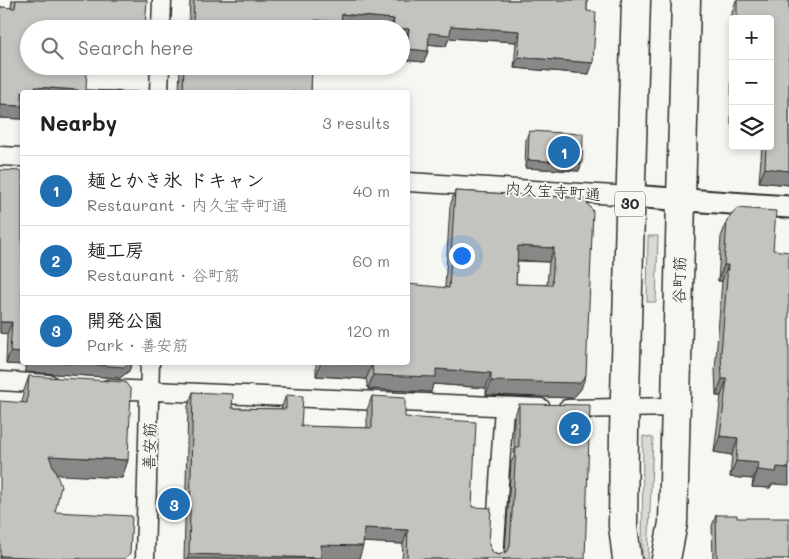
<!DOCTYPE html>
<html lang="en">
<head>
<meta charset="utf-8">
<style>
	:root { --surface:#fff; --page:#f6f6f6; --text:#222; --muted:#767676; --line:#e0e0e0; --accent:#1f6fb2 }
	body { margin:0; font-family:Mali,"Klee One",sans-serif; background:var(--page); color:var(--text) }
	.controls { position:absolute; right:15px; top:15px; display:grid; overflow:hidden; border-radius:5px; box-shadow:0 2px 8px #0003 }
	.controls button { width:45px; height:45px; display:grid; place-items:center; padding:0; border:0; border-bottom:1px solid var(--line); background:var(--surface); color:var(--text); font:25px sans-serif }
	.you { position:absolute; left:461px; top:255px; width:18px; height:18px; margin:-12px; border:4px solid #fff; border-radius:50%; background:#1a73e8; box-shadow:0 0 0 8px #1a73e833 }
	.badge { display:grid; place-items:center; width:32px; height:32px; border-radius:50%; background:var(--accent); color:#fff; font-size:16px; font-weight:700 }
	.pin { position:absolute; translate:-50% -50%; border:2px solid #fff; box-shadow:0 1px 5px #0006 }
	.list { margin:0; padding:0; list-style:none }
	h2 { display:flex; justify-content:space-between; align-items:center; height:65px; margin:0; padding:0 20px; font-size:21px }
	h2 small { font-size:16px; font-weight:400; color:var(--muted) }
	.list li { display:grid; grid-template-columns:32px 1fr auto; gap:15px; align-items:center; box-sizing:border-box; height:70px; padding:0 20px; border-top:1px solid var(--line) }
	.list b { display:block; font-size:19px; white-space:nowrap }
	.list p { margin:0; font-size:16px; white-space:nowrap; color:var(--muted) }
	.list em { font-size:16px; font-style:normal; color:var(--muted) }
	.icon { flex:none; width:28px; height:28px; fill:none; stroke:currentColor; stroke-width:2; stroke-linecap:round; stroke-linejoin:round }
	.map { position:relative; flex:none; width:789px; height:559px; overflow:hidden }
	.search { position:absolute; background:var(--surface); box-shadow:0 2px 8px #0003; left:20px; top:20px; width:390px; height:55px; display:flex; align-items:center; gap:12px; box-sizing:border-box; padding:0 18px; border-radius:28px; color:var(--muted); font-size:19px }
	.panel { position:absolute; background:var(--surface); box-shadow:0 2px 8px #0003; left:20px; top:90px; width:390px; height:275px; border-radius:5px }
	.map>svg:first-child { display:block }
	.green { fill:#d9d9d5; stroke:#828280 }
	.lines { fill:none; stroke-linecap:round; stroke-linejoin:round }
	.minor-casing { stroke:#2b2b2b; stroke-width:21 }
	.tertiary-casing { stroke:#2b2b2b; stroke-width:25 }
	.primary-casing { stroke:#2b2b2b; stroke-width:31 }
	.minor { stroke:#f6f6f2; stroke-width:18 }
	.tertiary { stroke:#f6f6f2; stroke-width:21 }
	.primary { stroke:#f6f6f2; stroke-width:28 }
	.wall { fill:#a8a8a5; stroke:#2b2b2b; fill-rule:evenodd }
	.shaded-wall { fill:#888886; stroke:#2b2b2b }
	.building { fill:#c3c3c0; stroke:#2b2b2b; fill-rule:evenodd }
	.labels { text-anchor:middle; stroke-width:4; stroke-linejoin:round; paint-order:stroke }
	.shield { fill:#f6f6f2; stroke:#686867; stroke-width:1 }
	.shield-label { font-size:15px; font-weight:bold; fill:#2b2b2b }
	.street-label { font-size:16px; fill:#2b2b2b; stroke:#f6f6f2 }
</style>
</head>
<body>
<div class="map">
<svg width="789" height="559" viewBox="0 0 789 559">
	<rect width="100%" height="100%" fill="#f6f6f2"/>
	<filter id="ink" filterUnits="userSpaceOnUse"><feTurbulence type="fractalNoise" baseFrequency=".02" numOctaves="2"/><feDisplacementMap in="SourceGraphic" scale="10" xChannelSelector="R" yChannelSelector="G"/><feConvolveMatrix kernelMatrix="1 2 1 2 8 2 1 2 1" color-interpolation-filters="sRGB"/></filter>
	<g filter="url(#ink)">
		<!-- green -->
		<path class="green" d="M648,236H658L656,302H647Z
			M643,436L653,438L648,559H642Z"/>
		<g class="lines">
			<defs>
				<path id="minor" d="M161,29L162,0
					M159,92L160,66
					M0,156L22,157
					M408,182L630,196
					M0,381L49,384
					M108,389L541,408
					M567,409L676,407
					M145,559L150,362
					M494,559L504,407"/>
				<path id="tertiary" d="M630,196L789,207"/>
				<path id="primary" d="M627,559L623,526L624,431L636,0
					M666,559L673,523L686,0"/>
			</defs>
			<!-- minor casing -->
			<use href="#minor" class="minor-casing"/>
			<!-- tertiary casing -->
			<use href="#tertiary" class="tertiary-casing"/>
			<!-- primary casing -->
			<use href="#primary" class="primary-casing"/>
			<!-- minor -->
			<use href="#minor" class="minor"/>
			<!-- tertiary -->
			<use href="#tertiary" class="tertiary"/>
			<!-- primary -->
			<use href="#primary" class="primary"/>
		</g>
		<!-- wall -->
		<path class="wall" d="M12,0H147L29,29L86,90L137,92H22V119L0,118V7L11,8Z
			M190,0H587V11L589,74L514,68L516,42L449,38L446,46L428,44V51L424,62L403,60L405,40H401V29H377L340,26L339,29H184L186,22H189Z
			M736,0H789V185L759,182L762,146H770V19H733V125H731L732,13Z
			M180,66H312L311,92H179Z
			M529,131L579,171L525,168L526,139Z
			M0,170L22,362H132L129,371L120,378L25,372V365L6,364L7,334L0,333Z
			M455,191L583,198L581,389L573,398L486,395V388L433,384L431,392L368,389L366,379L316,376V363L305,362H408L445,287L450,206ZM517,261L549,262L547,285L516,284Z
			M727,221L773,250L772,484L770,488L752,487L753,479L730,477L732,455L714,452L721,396H716L715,370L722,281H718L721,237Z
			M29,376L128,460L122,478L56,474L55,512L0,559L22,403L23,393Z
			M193,392L232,408L281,409L286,395L301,426L367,428V410L372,396L405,417L472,507L493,553L499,555L505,552L511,463L514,456V418L519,404L585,559H402L403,544L363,542L359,559H184L188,406Z
			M716,515L737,518L789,559H713L712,526Z"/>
		<!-- shaded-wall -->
		<path class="shaded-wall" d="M342,14L394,19L390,29H377L340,26L339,29H311L315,20Z
			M451,26L520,31L516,42L449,38L446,46L425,44L429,33Z
			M393,28L409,29L405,40H401V29H393Z
			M407,49L428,51L424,62L403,60Z
			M518,57L593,63L589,74L514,68Z
			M35,87L78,90L77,92H33Z
			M0,105L22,106V119L0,118Z
			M528,160L582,163L579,171L525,168Z
			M765,168L789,171V185L759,182Z
			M518,246L554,248L549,262L513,260Z
			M724,265H728L722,281H718Z
			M0,322H12L7,334L0,333Z
			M10,352L22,353V362H26L25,365L6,364Z
			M28,362H132L129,371L120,378L25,372Z
			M321,362H333L372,365L366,379L316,376Z
			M436,369L491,373L486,388L433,384L431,392L368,389L373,375Z
			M586,375L581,389L573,398L486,395L491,381Z
			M722,379H727L721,396H716Z
			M720,436L738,438L732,455L714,452Z
			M49,456L128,460L122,478L43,474Z
			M736,461L759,463L753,479L730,477Z
			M777,467L789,468V485L772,484L770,488L752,487L758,470Z
			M364,528L408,530L403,544L359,542Z
			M321,545L363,546L359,559H187L189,554Z
			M0,556L82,559H0Z"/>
		<!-- building -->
		<path class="building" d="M16,0H147L145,29H29V66H87L86,90L137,92H78V90L35,87V92H22V106L0,105V7L15,8Z
			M194,0H587V11L596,12L593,63L518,57L520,31L451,26L450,35L429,33L428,51L407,49L409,29L393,28L394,19L342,14L341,22L315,20L314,29H186V22H193Z
			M737,0H789V171L765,168L766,146H770V19H737Z
			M184,66H312L311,92H183Z
			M529,131L583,134L582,163L528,160Z
			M0,170L22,171V353L10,352L12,322H0Z
			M455,191L583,198L593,211L586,375L579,383L491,381V373L436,369V377L373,375L372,365L333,362H408V284L449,288ZM518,246L554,248L552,285L516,284Z
			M737,208L776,211L773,250L789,252V468L777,467L776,472L758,470L759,463L736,461L738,438L720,436L727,379H722L721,353L728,265H724L727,221Z
			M57,362H130L124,367Z
			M29,376L125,382L131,390L128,460L49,456L61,486L55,512L132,516L130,553L125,559H82L0,556V401L27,403Z
			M193,392L233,394L232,408L286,409V395L303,396L301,426L372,428V396L405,398V417L476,422L472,507L491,508L489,545L493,553L499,555L508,551L510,546L516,448H519V404L590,405L585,559H407L408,530L364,528L363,546L321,545V558L189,554Z
			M716,515H737V518H789V559H717Z"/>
	</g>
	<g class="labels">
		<!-- shield labels -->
		<rect class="shield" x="615" y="191.5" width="30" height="25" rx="4"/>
		<g class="shield-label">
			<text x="630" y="209">30</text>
		</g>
		<!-- street labels -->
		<g class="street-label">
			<text transform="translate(553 191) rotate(4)" y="6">内久宝寺町通</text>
			<text transform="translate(679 280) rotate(-89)" y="6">谷町筋</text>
			<text transform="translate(149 446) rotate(-88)" y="6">善安筋</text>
		</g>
	</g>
</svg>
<div class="controls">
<button>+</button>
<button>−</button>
<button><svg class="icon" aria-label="layers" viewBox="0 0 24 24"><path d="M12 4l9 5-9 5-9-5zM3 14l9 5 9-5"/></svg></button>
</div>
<div class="you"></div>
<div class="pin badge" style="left:564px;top:152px">1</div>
<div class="pin badge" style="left:575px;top:428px">2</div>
<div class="pin badge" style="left:174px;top:504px">3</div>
<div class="search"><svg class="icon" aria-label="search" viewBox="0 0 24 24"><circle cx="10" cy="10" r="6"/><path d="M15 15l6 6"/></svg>Search here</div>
<section class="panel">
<h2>Nearby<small>3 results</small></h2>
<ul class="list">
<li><span class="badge">1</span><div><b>麺とかき氷 ドキャン</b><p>Restaurant · 内久宝寺町通</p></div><em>40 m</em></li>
<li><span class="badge">2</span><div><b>麺工房</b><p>Restaurant · 谷町筋</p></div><em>60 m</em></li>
<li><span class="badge">3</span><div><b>開発公園</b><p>Park · 善安筋</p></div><em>120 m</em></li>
</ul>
</section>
</div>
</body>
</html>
